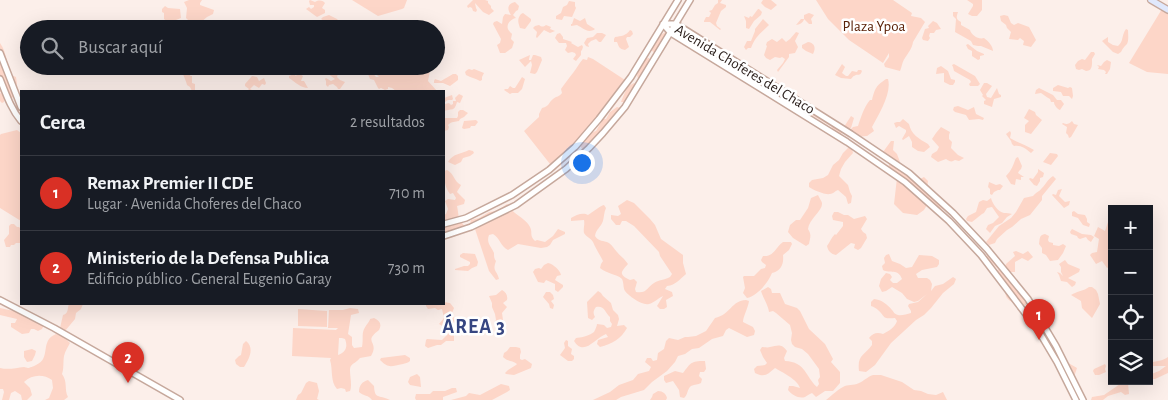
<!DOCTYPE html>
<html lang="es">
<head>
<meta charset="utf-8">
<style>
	:root { --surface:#171b24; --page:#20242c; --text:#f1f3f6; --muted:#9ea1a6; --line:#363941; --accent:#d93025 }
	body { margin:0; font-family:"Alegreya Sans",sans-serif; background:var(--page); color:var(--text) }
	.controls { position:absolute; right:15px; bottom:15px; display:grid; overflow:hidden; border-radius:0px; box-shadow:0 5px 20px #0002 }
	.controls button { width:45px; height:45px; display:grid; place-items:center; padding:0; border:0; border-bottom:1px solid var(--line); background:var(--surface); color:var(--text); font:25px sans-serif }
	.you { position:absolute; left:581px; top:162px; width:18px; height:18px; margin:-12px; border:4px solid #fff; border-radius:50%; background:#1a73e8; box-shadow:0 0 0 8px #1a73e833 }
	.badge { display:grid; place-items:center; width:32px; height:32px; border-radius:50%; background:var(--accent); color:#fff; font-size:16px; font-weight:700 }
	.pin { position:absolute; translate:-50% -41px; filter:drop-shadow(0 1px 2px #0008) }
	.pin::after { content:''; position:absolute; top:26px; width:18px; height:15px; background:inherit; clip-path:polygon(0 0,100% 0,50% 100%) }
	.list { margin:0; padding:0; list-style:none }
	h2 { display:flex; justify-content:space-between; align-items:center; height:65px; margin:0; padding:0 20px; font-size:21px }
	h2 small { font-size:16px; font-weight:400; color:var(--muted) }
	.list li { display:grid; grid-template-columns:32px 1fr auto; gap:15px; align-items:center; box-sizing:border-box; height:75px; padding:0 20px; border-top:1px solid var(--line) }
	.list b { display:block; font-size:19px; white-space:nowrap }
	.list p { margin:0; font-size:16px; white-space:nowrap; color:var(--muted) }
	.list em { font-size:16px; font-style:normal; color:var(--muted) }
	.icon { flex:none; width:28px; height:28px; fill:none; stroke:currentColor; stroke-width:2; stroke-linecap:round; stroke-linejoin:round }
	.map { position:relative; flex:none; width:1168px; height:400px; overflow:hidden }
	.search { position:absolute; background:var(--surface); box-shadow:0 5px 20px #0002; left:20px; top:20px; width:425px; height:55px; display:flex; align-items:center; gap:12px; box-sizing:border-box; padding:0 18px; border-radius:28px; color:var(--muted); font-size:19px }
	.panel { position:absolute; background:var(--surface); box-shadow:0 5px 20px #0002; left:20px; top:90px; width:425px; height:215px; border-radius:0px }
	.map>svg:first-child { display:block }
	.green { fill:#fdd6c8; fill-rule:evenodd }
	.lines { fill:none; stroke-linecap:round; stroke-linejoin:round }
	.tertiary-casing { stroke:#c6a89c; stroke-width:8 }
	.secondary-casing { stroke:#c6a89c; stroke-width:8 }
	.tertiary { stroke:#fff; stroke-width:5 }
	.secondary { stroke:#e0e8fc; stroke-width:5.5 }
	.labels { text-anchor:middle; stroke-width:5; stroke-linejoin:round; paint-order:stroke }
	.park-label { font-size:15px; fill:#5b2209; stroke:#fff }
	.street-label { font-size:15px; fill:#281c18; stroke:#fff }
	.district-label { font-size:20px; font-weight:bold; letter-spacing:1px; fill:#364681; stroke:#fff }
</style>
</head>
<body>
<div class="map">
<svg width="1168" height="400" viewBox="0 0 1168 400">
	<rect width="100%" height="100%" fill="#fcefea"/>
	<!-- green -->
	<path class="green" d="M189,0H202L200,3V5L214,10L213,14L207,17L200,23L201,29H197L196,24L190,20H188L186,18L187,8L184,2Z
		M310,0L315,2C319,0 322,0 325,3L322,8L325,10V13L317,17L306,9L309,7L311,9L314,7V5H310L309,1Z
		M352,0H407L404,8L402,9L378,16Z
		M473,0H485L488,1V3L491,6V8L494,11L489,15L483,12L475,3L476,8L477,10L476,12L473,11L472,8L470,7L468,8L467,6Z
		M718,0H722L720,3L726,5V7L721,11L716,23L717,26L721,29L720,30L710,22H704V21L706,17H709L711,13L709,11L712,10L715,5L718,3Z
		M763,0H771L777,5L771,10L765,7L761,3Z
		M816,0H893L912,13L911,16L921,18L925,22L913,42C912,49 908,53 905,58C902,62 902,67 900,71L885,67L884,64L889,57V53L883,63L849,40L828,19Z
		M967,0H982V10L977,16H972L968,14L973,6V4Z
		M569,1L575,2V6L576,8L572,17L564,16L562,20L556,19V16L561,13L563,7L567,5Z
		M515,2L519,6L518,10L516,11L513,15L516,18C511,19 506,24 508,29C508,30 512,34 512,34L511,39L514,42L512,48L505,53H500L497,45L500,43L501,39L493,24L494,22L497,21L502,24L503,17L505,14L511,15C507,9 507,4 515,2Z
		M165,6L168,8L180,9L181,18L176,20L174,23H168L164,19V13L162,12V9Z
		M758,9H759L762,12L761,15L754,21L749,29L746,28V21L744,16L749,18L750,16L752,17Z
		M1162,9L1168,13V74L1147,72L1129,63Z
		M953,12H958C956,18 956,19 961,22V25L970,30C971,35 979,40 984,38C988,41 993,46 993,51L981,46H978L973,45L971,41L955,32L956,19L953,16Z
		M523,13L531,19V21L525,29L520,28C518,22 517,19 521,14Z
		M809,13L814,15L811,19L812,22V24H809L804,19C804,22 799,25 796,25L801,19H804V15Z
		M329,15L337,19L341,24V25L340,29L322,28L321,26L324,21L321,19L323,17Z
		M1004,15L1008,16L1011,23L1014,25L1018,23L1029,27L1036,40L1031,47L1023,45L1024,41L1020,38L1018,40L1009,39L1011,32L1007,28L1006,25L1001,21L1000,16Z
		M574,18L580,21L585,18L587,24L595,29C588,34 583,28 577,25L571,26V24H572Z
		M763,19L769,25C761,33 755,37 751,48H748L746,50L744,47L747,41H751L755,31V29Z
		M933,21L937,23L941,29L936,30L934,33H930L929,36L930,38L928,41L923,40L922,38L925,29L929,28L928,26Z
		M539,25C542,27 543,27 546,25L551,27L550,29L555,31L550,33L544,30L537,38L536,37L537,32L533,28L535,26Z
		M1126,29L1128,30C1128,34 1129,40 1127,44C1124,47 1123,48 1121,52L1118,54L1113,52L1102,41L1108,37V42L1113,45L1118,46C1124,41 1121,36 1126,29Z
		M630,30L632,31L633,34L630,37H627L626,39L629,47L625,50C619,49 619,47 617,42H614V39L615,37C621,36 626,36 630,30Z
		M665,32L668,33L665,42L667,45L664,49H659L657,54L652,51L653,46L655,45L657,38Z
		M796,32L799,33L795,41L798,47L795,53L789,54V57L778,72L777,70L783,63L785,59L782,57L780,58L775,57L770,60L766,58L764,55L767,46L766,45L767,42L772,39L777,42L782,38L786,42L790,39Z
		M560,33L563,37V39L572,42L571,43L578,47L582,45L583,47L582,50L581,51V55L576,61L573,59L576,55L575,53L572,52L568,53L565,50L567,46L566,43H559L555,38L557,34Z
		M597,33H602L606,35L601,42H599L596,39L591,41L588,44L589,47L586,46L584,43L587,38L593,37Z
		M687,34L713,50L710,53L707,52L702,46C693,43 691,45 684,36Z
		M808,42C815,43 816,48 813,54L806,51L802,48V45Z
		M0,43C7,53 7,65 11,75L16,77L17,84L15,85L13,90L12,91L14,95L11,100L6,101L5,99L4,102L2,103L0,101V93L3,94L0,92Z
		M968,44L977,51L984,54V55L980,56V59L978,60L972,56V51L968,49L966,45Z
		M1091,52H1094L1095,54L1092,59C1092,64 1093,71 1086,71L1082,69L1079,70L1076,69L1075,65L1078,61L1082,59L1085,60Z
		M530,55L529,59V60H531L533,55H535L541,57L542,60L537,72L535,74L530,73L532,65L531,61L525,67L519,60Z
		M588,57L593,59L625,80C603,111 581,143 550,164L524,131L539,117V114L542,108C550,106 548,103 553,99C557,96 559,97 562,93L561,89C565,83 569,78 573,73C577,68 579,63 583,59L587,60Z
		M648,58H649L650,61L654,63L653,67L650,68L640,79L638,78C635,73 642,69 641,63L643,61Z
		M1107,60L1111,62L1110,69L1107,74H1105L1106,72L1104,70L1098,69L1099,67L1097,65L1101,66L1104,62Z
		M735,63L769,83L766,89H760L751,78L740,75L741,72L734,66Z
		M842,64L845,67L842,73L846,76H848L852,71L857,72L858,70H861L862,71C860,77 858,73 854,76C853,76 852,78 851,79L841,78L835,75Z
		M954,64L975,76L980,84L978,86H970L969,84L971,82L970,80L954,71L953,67L952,65Z
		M182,66H185L191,69L192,72L190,76H192V83L195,84V90L196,91H192L190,87L187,85C186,79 180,71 182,66Z
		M331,66H333V69L336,70L341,67L342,69L338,74L337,77L340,80L345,82L340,89H338L337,87L333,84L329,85L328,87L326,85V81L325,79L326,78L331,81L335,79L327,73Z
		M368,66H431L428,81L437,91H396L392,88L388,87V89L385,90L381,88L379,89L378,88L374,80L370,79L368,74L372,72L376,77H379Z
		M941,66L948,71L951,79L955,80V82L953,85H950L944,82V73L936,74L937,68Z
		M469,69L472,70L474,69L484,73L482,77V80L480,81C475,78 471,78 466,75L465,72L467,70Z
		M298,73L303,76L301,81H304L308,88C301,88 295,82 289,78V76L294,74L296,76Z
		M453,74H456L458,76V80L450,86L443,83H434V81L435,79L441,81Z
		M252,76L257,77L259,81L264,78L266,83L265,85L262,84L259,88L254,85L250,89L252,90L251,91H247L249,89L245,86V84Z
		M522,77L525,79L522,89L518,93H512L510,94L504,90L505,89H508L510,86L513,88H515Z
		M886,79H888C892,93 879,114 872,127L874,131L867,136L856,137L851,133L850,130L853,127L858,126C861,117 864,107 870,100H872C875,88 876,86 886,79Z
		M634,83L637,85L625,102H621C624,95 626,86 634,83Z
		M984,83H987L992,86L986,94L987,97L991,98L997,88L999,94L1001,95V97L994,99L992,107L984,104V101L986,100L982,96L983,95L980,90Z
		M1058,85L1068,88L1070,87L1072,88L1073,96L1072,99L1069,96H1063L1061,92L1053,91V88Z
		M778,86L832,124V127L803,110L802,114L797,112V108L790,107L787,105L785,99L781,98L779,101L775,99L774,91Z
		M1039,88L1053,95L1057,100H1061L1064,104L1060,110C1057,109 1054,105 1054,102H1051L1050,99C1046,97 1044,95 1041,93L1035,94L1036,90Z
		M459,94L463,96L460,103L457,102C454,112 453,108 444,111V98L452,95L453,99L452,100H448L445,102V104L449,103L451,105L453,104V101H456L455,98Z
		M958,106L968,110L974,107L976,114L984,118L983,120L979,119L969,120L966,115L955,112L953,110L954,107Z
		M617,107L620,108L621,114L583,151L580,145C582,142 590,135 593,132L596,131L603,119H606L610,112Z
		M1029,109L1035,112L1036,115L1042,120L1031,134L1025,132V125L1029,121L1024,118Z
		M460,110H463L468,113L464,117L460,119L459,121C455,122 452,121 448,125L449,127L448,130L444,131V121L445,118H457L458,116V112Z
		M851,116L854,118L851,128L839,135L831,130L832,127H837L842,130Z
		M903,119L909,124C911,134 919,139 928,144L930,147L924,152L918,151L912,147V142L909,136L903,140L902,139L906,132V130L899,126L896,128L894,123L897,122H900Z
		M476,120L478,122L475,126H471L470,128L464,129L462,128L464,121Z
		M1072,121L1074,124L1078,125L1071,137L1069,138L1068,135L1066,133L1067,127L1062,124L1063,123C1067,125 1069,124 1072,121Z
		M941,127L950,132L949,135V139L952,142L951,148L958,155L964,158L959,161L955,160C952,162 950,162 946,159L938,162L931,157L932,154L937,151L939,147L932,139L936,133Z
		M17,130L21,133V221L0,208V135L1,134Z
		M1010,131L1011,133L1010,138C1018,143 1026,145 1034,150L1031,153C1025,148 1021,145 1014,146L1012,144L1011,141L1006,134Z
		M891,141H894L893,150L897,154L900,162L896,161L893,158L886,160L877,156L876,155L878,152H883Z
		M849,147L852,149L853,153L845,162L841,169L839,176L848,185L850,192L852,196L851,203L848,204L846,197L838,190C835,191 833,194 830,194C825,195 813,190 809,187V183L812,180L823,178L828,175L833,165L839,160L843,153Z
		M469,150L473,151L474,153L470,156L463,158L461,162L455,165L448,162C453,153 462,154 469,150Z
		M1050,153L1057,154L1058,156L1051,165L1043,162Z
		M1018,157L1022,166L1021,169L1019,171L1018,173L1024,177H1021V180L1016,179L1015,185L1011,184L1006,176C1012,170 1013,165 1016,158Z
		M894,163L902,165L920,179L924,177L928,181L927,190L936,198L946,202L947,210L927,205L924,210L917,215L903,213L894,204L897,178L888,169L889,164Z
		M1038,169L1044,173L1043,177L1040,178V181L1037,186L1034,185L1029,179L1030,178L1033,179L1038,172Z
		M447,170C454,173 454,182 461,185L460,187L458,190L457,192L465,200L464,204L457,206C458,210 458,214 459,218C462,224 465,224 465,232L453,237L444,239V215L446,214L448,209L445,201L448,199L455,200L456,198L453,193L450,194C445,188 444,179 444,171Z
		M1053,176L1056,179L1042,196V200L1030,215L1021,219L1012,227L1007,230L997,239L995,243L989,245L986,242L999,226L1011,218L1016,212L1024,198L1033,196C1036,192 1039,192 1042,188C1046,184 1047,180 1053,176Z
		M989,182L996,185L1000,184L1003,186L1000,190H998L994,192L992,195L990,194V189L988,187Z
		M1062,189L1059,196L1065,202L1070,201L1069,205L1064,208L1052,195L1053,194L1056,195L1058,190Z
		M818,195C819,197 822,202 822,203C823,211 809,219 808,229C812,235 810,238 809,244L806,246L793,238L788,232L790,225L796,220H800L808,208L811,198Z
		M991,198C992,203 998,212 1004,213C1007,213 1009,213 1012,214L1007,217L1002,223L995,226L990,233L986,229L988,225L993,223L999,217L992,207L987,208L984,213L982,214L972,222L967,221L966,219L968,216L976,212L979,202L983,200L987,201Z
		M627,200L634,203L650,219L655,225L661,239L683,255V263L686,274C680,279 676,285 667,286L665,289L672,292L673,296L666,300L667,307L664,309H660L657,306L663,296C658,298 654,303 649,304C642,306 629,296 625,291C623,288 624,283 622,279C617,274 607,274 600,268L601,264L603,261C600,255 596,249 593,242C591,238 586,237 584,233C583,229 585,225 584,220L571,221V218C576,215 583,212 588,215C593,212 600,206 604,205L606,208C604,212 604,217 603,221C601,227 596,229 595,236C599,242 603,240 609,243C613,246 614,249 617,252C620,256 625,259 628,264C621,272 618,274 630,280L634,279L637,282L635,289L636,292C647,294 647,287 654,283C658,280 665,280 670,277L672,274L660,256L659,252L634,226L626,221H622L620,225H616L611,219V215L618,216L621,214L618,206Z
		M507,204C512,207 511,210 515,213C520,217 527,221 530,227C533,233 529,235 535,241L537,240L545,242L553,236L558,229L565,232V234L553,240L550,245L547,247L541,248L518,244L508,250C501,247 500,238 493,234L489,235C486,243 491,246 494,253C494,256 494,259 496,261C492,272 497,270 499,279L496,280L489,271L475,229L470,223L471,220L479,218L489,212L497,211Z
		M1074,211L1078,214L1085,215L1087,219V222L1090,224L1089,227L1083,225L1078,218L1072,216V212Z
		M834,212H838L844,215H848L854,219L865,216L867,219L861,229L863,232L866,234L867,238L861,248L858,250L854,248L855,244L851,243L836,255C831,254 828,251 827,246C830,242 831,238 835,234L836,235L843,226V222L833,220L832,216Z
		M1108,222H1112V265L1107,268L1102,261L1096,264L1090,255L1092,253L1097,252L1099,239L1094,236L1098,227L1105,231Z
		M11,224H14L17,227H19L21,229V243H16L14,245H11L10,247H6L4,240L9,234V226Z
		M1072,229L1082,234L1091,235L1094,237L1091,242L1088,240L1086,237L1080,239L1078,238L1077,236L1071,234L1070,232Z
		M1045,234L1049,236L1048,240L1049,242L1053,243V245L1059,246L1063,244L1066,246L1063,253L1058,260L1050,261L1046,255L1042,253V248L1039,244C1040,238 1039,235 1045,234Z
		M783,242H791L792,244L789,250L783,255C784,264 781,271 772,273C768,283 757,296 747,298L743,293L745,288L743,277L744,276H754L761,269L765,268L766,265L762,262L761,260L763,256C774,257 775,248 783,242Z
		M1016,251L1023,254L1028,251L1033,257L1028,261L1022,258L1015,262V272H1010L1017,280L1027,302L1026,305C1019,305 1011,303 1007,298C1005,295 1005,289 1003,286C997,277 996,281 998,269L986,257L988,255H995L1005,267L1006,264L1015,256L1013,252Z
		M463,253L475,254L478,262L477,266L472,268L468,271L455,270V269L464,266H468L470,264V262L460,257V255Z
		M889,254L892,261L900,264L906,268L912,267L919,255L932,256L939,260V264L937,267L922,270L916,274L918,278H927L930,280L932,284L931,291L935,286L943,284L953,277L956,279L954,284L943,293L931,308L924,315L916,320L891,343L875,365L866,372L859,371C857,355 864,356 872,345V341L869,338C873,333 877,332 883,334C889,331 895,327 897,321L895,318C881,319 886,317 878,310C876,308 874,307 871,306V302L874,299C882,300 887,304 892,310C894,312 894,314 898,315C901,316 907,314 911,313V311L908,306L909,304L918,302L927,294L918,301L914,302L907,299L902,293L892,287L886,291L882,292L879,286L881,279L886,273L890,274L892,277L890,280L893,283H897L902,279C898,268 890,274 883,270L882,266L885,263L884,258L886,255Z
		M1065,260L1068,264L1080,269L1079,272L1068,278L1076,282L1075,285L1072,287L1067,282L1061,281L1059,275L1057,272L1060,273L1063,276L1061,272V267L1059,264Z
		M548,263C553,264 560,270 561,275L557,276L555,280L563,285V287L558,292L555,290V284L546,280L544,283L538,282L533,272L535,269L539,268L541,269L544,265Z
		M768,287L771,289L772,293H780L785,304L797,308L800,311L809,329L825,344L833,359L831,362L840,372V383L833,391H825L816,397L812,393C809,394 807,396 805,397C799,399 792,395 788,390L789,386H793L800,388C798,380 782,372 775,368C768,374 765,378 755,373L754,369L757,366L765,365L767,363L763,357L760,350L762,347C763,347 768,348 770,347C777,346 781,343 787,351L784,358L785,361C806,362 805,376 817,387L819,384L818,380L820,377L819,369L808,354L802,349L795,347L792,344L791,340L792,333L790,325L776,313L773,311L769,312C768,304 763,298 761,291Z
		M1089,287H1092L1096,290L1098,294L1100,304L1092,318L1082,308L1081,301L1071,295C1077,291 1084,291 1089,287Z
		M502,290C506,292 508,296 507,300L503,303L507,307L502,313L503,320L499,324L495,322L496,320L495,314L492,307V303L489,296L496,295Z
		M598,291L601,293L603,296L611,303L613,310L618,315L619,319L617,326L624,325L627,328C621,339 612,344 600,347L597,344L598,340L608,337L606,334C595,338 584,357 574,341L576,338C580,338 591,335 594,332C595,330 597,326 597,324L604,325L607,328L611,327L612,324L610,321V317C605,312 604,305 596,307C593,311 593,313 595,317L592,320L588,318L587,302Z
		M546,292H550L553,295L554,299L551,301L554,305L553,309L550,308L549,304L543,297Z
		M746,300L749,301C748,308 743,317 743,322L753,327L755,331L754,335L747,337L729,328L726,330L723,336L712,339L699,348L692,349L685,354L678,356L675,362L667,371L652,382L644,390L621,397L616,400H593L610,392L619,385L633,380L638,374L649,371L651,367L645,362L647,358H651L653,361L657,360L658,353L664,349L666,341L669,338L678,340L685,337H688L696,336L706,331L715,318C730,315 732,300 746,300Z
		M444,302L450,303L454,308L452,313L455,322L449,327H444L439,324L444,318L442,309L438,310L435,308L428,309L426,306V304H444Z
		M1029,303L1036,306L1038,311L1039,318L1060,348L1055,350L1051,347L1049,341L1024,311L1026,307Z
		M69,304H83L81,309L76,313L75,319L65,331H62L60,328L63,315C69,313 67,309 69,304Z
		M0,308L23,313L44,325L42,329L38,331L34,329H31L29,333L22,334L11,327V323H15L17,319L0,315Z
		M350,308L358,309L359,313L351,315L348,334L352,337V345L354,348L362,347C364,335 360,333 368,323C372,317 368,320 374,318C380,321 382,324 379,330C362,343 380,341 371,356L360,358C357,362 353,363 351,366C348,370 353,384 350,391L346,392L345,389L341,388L337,389C330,382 333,369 330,360L331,358L292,356L293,328L336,330L338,328H328L329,310H343ZM339,338H342L345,339C348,347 346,352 338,355Z
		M298,309L327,311V327L298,326Z
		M449,333L454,335V341H446L441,345H437L428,348L425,346L426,340L427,339L442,340Z
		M56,334L64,337L70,343C68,347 65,351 64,356C63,362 64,369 62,374C68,382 64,390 68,397L64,400H45L49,398L53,388L52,380C44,374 32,374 24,382L30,388L32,395L27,400H22L21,395L15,391L11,393L9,400H2L4,392L3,389H0V368C8,370 16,368 24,367C25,367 27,368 28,368C29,368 34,366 36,365C52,358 39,341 56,334Z
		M566,340L568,341V346L572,349L571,354L574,356V359L572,361H568L560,355L565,348L564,343Z
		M246,341C255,348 249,359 244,367H240L236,364L235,360L239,356L241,355L243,344Z
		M510,347H516L520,348L521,352L520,355V359L522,360L525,359L532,364L531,368L514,375L506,374L505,373L508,370L516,365L517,364C512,360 508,362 503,357L504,353L507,351Z
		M32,349L36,351L35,355L32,361L27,362L24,357V351Z
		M1056,351L1065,361L1077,368L1074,377L1077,380L1079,393L1074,389L1069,379L1065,378L1061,363L1054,354Z
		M405,355L410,358V361C408,363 405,363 403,364C391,366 389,369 380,360L381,358Z
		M1168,357V373L1155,379H1149V375L1159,371L1166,366H1153L1149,370V363C1156,361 1163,361 1168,357Z
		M705,361L706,369L704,372H700L699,376L702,379L701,383C698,385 695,384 691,386C687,389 688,395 684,398L680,397L679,390L673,381L666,383L664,380V376L675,371L683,373C691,363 690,361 705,361Z
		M1105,364L1106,366L1105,369L1106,372L1099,375H1095L1093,371L1094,369Z
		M417,374L420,377L421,387L410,385L408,382L410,377Z
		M873,375H881L902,382L914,390L921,391L928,394L936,395L943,392L947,400H826C831,396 837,390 843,387C848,384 853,386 859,383C864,381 867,377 873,375Z
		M368,380L374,386C375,400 378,394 390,400H372C369,395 363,396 359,392C359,385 362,382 368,380Z
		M309,381L317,383L319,391L317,399L319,400H296L298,395L301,393L306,383Z
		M1123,382L1128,383L1129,394L1125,395L1121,392L1108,396L1103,400H1091L1092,397L1104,395Z
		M501,384L509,386L510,390L507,392L492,400H451L466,396L469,393L480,395Z
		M452,388H456L457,392L443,397V400H416L415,398L416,394H430L433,391H445Z
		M658,391C663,391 666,394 667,398L666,400H650L652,397L653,394Z"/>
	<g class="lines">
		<defs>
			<path id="tertiary" d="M663,24H676L851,134L909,173L953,213L987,249L1028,299L1056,346L1083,400
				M663,24L671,33L847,142L905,182L949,221L981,255L1038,330L1057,362L1076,400
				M0,53L21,107
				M0,79C6,94 11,109 21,121
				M444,224L466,218L512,195L549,170L575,147L599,119L631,77L678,0
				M444,236L471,227L516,205L566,169L589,148L603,133L625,107L690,0
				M0,300L54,328L180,400"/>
			<path id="secondary" d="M1151,0L1168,10"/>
		</defs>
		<!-- tertiary casing -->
		<use href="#tertiary" class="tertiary-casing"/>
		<!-- secondary casing -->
		<use href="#secondary" class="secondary-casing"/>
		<!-- tertiary -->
		<use href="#tertiary" class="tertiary"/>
		<!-- secondary -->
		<use href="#secondary" class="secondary"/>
	</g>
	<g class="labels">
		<!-- park labels -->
		<g class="park-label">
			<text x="874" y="31">Plaza Ypoa</text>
		</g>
		<!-- street labels -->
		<g class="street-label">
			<text transform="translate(745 69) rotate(31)" y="5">Avenida Choferes del Chaco</text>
		</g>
		<!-- district labels -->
		<g class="district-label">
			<text x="474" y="333">ÁREA 3</text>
		</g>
	</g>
</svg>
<div class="controls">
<button>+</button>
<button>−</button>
<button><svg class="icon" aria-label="locate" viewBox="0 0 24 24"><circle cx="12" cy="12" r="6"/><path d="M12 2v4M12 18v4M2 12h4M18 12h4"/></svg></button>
<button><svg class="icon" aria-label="layers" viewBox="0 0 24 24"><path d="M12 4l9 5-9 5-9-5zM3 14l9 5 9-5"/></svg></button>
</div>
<div class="you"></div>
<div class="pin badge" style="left:1039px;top:340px">1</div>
<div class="pin badge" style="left:128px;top:383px">2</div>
<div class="search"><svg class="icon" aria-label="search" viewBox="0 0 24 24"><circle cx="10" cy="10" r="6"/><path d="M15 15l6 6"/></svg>Buscar aquí</div>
<section class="panel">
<h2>Cerca<small>2 resultados</small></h2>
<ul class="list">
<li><span class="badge">1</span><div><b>Remax Premier II CDE</b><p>Lugar · Avenida Choferes del Chaco</p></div><em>710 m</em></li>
<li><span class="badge">2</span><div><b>Ministerio de la Defensa Publica</b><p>Edificio público · General Eugenio Garay</p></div><em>730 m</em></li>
</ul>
</section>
</div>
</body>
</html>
